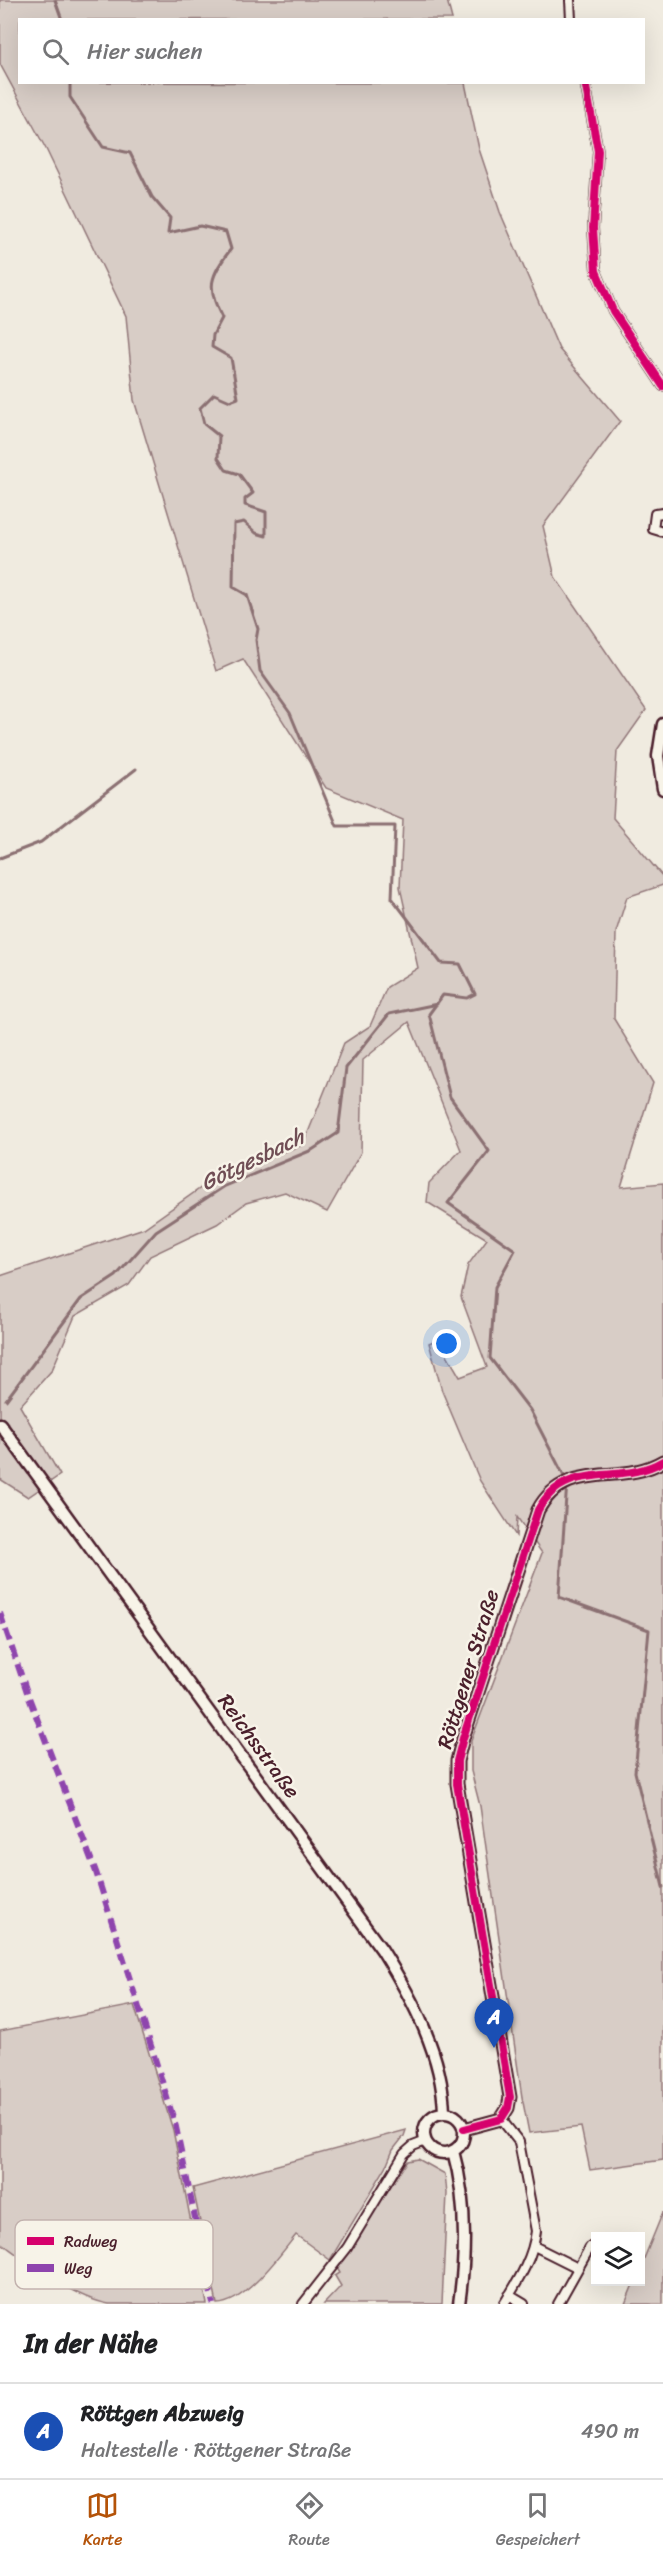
<!DOCTYPE html>
<html lang="de">
<head>
<meta charset="utf-8">
<style>
	:root { --surface:#fff; --page:#f2f2f2; --text:#202124; --muted:#757577; --line:#e0e0e0; --accent:#b45309 }
	body { margin:0; font-family:Sriracha,sans-serif; background:var(--page); color:var(--text) }
	.controls { position:absolute; right:18px; bottom:18px; display:grid; overflow:hidden; border-radius:0px; box-shadow:0 6px 24px #0002 }
	.controls button { width:54px; height:54px; display:grid; place-items:center; padding:0; border:0; border-bottom:2px solid var(--line); background:var(--surface); color:var(--text); font:30px sans-serif }
	.you { position:absolute; left:447px; top:1344px; width:21px; height:21px; margin:-15px; border:4px solid #fff; border-radius:50%; background:#1a73e8; box-shadow:0 0 0 9px #1a73e833 }
	.badge { display:grid; place-items:center; width:39px; height:39px; border-radius:50%; background:var(--accent); color:#fff; font-size:20px; font-weight:700 }
	.pin { position:absolute; translate:-50% -50px; filter:drop-shadow(0 2px 3px #0008) }
	.pin::after { content:''; position:absolute; top:32px; width:21px; height:18px; background:inherit; clip-path:polygon(0 0,100% 0,50% 100%) }
	.list { margin:0; padding:0; list-style:none }
	h2 { display:flex; justify-content:space-between; align-items:center; height:78px; margin:0; padding:0 24px; font-size:26px }
	h2 small { font-size:20px; font-weight:400; color:var(--muted) }
	.list li { display:grid; grid-template-columns:39px 1fr auto; gap:18px; align-items:center; box-sizing:border-box; height:96px; padding:0 24px; border-top:2px solid var(--line) }
	.list b { display:block; font-size:22px; white-space:nowrap }
	.list p { margin:0; font-size:20px; white-space:nowrap; color:var(--muted) }
	.list em { font-size:20px; font-style:normal; color:var(--muted) }
	.icon { flex:none; width:33px; height:33px; fill:none; stroke:currentColor; stroke-width:2; stroke-linecap:round; stroke-linejoin:round }
	.map { position:relative; flex:none; width:663px; height:2304px; overflow:hidden }
	.search { position:absolute; background:var(--surface); box-shadow:0 6px 24px #0002; left:18px; right:18px; top:18px; height:66px; display:flex; align-items:center; gap:15px; box-sizing:border-box; padding:0 21px; border-radius:0px; color:var(--muted); font-size:22px }
	.sheet { height:174px; background:var(--surface) }
	nav { display:flex; justify-content:space-around; align-items:center; box-sizing:border-box; height:84px; border-top:2px solid var(--line); background:var(--surface); font-size:16px; color:var(--muted) }
	nav a { display:grid; justify-items:center; gap:3px }
	nav .on { color:var(--accent) }
	.map>svg:first-child { display:block }
	.green { fill:#d8cdc6; stroke:#917678; stroke-width:1.5 }
	.lines { fill:none; stroke-linecap:round; stroke-linejoin:round }
	.stream { stroke:#8b6f72; stroke-width:3 }
	.minor-casing { stroke:#4a1f2b; stroke-width:12 }
	.tertiary-casing { stroke:#4a1f2b; stroke-width:15 }
	.secondary-casing { stroke:#4a1f2b; stroke-width:15 }
	.minor { stroke:#f7f3e8; stroke-width:8 }
	.tertiary { stroke:#f7f3e8; stroke-width:10 }
	.secondary { stroke:#f7f3e8; stroke-width:10 }
	.quiet { stroke:#8e44ad; stroke-width:6; stroke-dasharray:12 6; stroke-linecap:butt }
	.cycleway-casing { stroke:#f7f3e8; stroke-width:11 }
	.cycleway { stroke:#d6006c; stroke-width:8 }
	.labels { text-anchor:middle; stroke-width:5; stroke-linejoin:round; paint-order:stroke }
	.street-label { font-size:21px; fill:#4a1f2b; stroke:#f7f3e8 }
	.water-label { font-size:22px; font-style:italic; fill:#704e55; stroke:#f7f3e8 }
	.key { fill:#f7f3e8; stroke:#c3b3af; stroke-width:1.5 }
	.key-label { font-size:16px; fill:#4a1f2b }
</style>
</head>
<body>
<div class="map">
<svg width="663" height="2304" viewBox="0 0 663 2304">
	<rect width="100%" height="100%" fill="#f0ebe0"/>
	<filter id="ink" filterUnits="userSpaceOnUse"><feTurbulence type="fractalNoise" baseFrequency=".0167" numOctaves="2"/><feDisplacementMap in="SourceGraphic" scale="12" xChannelSelector="R" yChannelSelector="G"/><feConvolveMatrix kernelMatrix="1 2 1 2 8 2 1 2 1" color-interpolation-filters="sRGB"/></filter>
	<g filter="url(#ink)">
		<!-- green -->
		<path class="green" d="M0,0H447L452,19L20,20V82L465,83L479,149L500,212L559,349L620,421L543,526L555,577L646,710L617,751L613,818L663,877V885L627,897L616,932L614,1019L653,1083L621,1187L663,1183V2160L590,2170L581,2127L529,2133L522,2097L480,1806L471,1771V1741L542,1553L517,1517L516,1536L480,1481L442,1391L429,1343L438,1339L460,1377L487,1367L461,1297L468,1265L487,1239L427,1202L429,1183L461,1150L409,1022L363,1060L361,1152L327,1212L285,1192L246,1203L217,1224L150,1256L129,1285L75,1316L52,1370L20,1406L60,1475L28,1497L0,1479V1276L144,1228L222,1173L303,1145L344,1043L370,1026L387,987L418,968L400,887L403,820L326,788L243,659L216,671L134,400L126,316L46,149L0,64Z
			M134,2005L173,2130L207,2304C178,2304 137,2304 109,2304C73,2298 29,2263 0,2242V2031Z
			M406,2130L404,2136L393,2150L386,2167L330,2260L296,2235C280,2255 245,2304 217,2304L193,2188Z
			M418,2159L445,2174L447,2193L442,2304H324L341,2286L335,2276L340,2273L337,2268L402,2169L408,2161Z
			M663,2212V2304H625L634,2282H640L641,2266Z"/>
		<g class="lines">
			<!-- stream -->
			<path class="stream" d="M55,0L62,20
				M70,82V97L103,147L130,153L152,197L170,218L168,233L200,226L226,232L231,249C210,276 206,287 222,318L213,335L212,347L231,358L238,398L230,401L214,394L200,408L204,424L219,436L218,458L226,470L239,474L253,493L245,499V505L266,512V536L256,533L244,522L234,524L233,587L247,595L258,629L256,640L260,671L290,713L337,826H395L392,898L441,963L460,964L475,994L467,998L443,995L429,1014L450,1097L489,1151L448,1203L515,1250L495,1287L490,1358L530,1410L567,1482L559,1597L649,1630L635,1772L663,1887
				M0,858L41,842L136,769
				M6,1400L81,1299L116,1276L156,1231L225,1186L312,1150L338,1133L346,1068L389,1014L437,1004"/>
			<defs>
				<path id="minor" d="M570,0L571,20
					M585,82L598,151L593,228L596,271L613,311L663,386
					M663,513L655,514L653,529L663,532
					M501,2119L519,2142L536,2231C533,2258 518,2281 504,2304
					M534,2246L578,2268
					M509,2295L524,2304
					M303,2304L347,2248L404,2154L413,2146L426,2141
					M558,2304L590,2247"/>
				<path id="tertiary" d="M663,724L658,756L663,789
					M464,2129L501,2119L508,2108L510,2097L457,1784V1761L463,1738L538,1510C566,1458 620,1487 663,1461"/>
				<path id="secondary" d="M0,1424L382,1950C412,1998 443,2055 444,2113
					M424 2133a20 20 0 1 1 40 0a20 20 0 1 1-40 0Z
					M453,2151C467,2200 466,2254 459,2304"/>
			</defs>
			<!-- minor casing -->
			<use href="#minor" class="minor-casing"/>
			<!-- tertiary casing -->
			<use href="#tertiary" class="tertiary-casing"/>
			<!-- secondary casing -->
			<use href="#secondary" class="secondary-casing"/>
			<!-- minor -->
			<use href="#minor" class="minor"/>
			<!-- tertiary -->
			<use href="#tertiary" class="tertiary"/>
			<!-- secondary -->
			<use href="#secondary" class="secondary"/>
			<!-- quiet -->
			<path class="quiet" d="M0,1613L28,1695L96,1872L153,2052L176,2127L213,2304"/>
			<defs>
				<path id="cycleway" d="M585,82L598,151L593,228L596,271L613,311L663,386
					M464,2129L501,2119L508,2108L510,2097L457,1784V1761L463,1738L538,1510C566,1458 620,1487 663,1461"/>
			</defs>
			<!-- cycleway casing -->
			<use href="#cycleway" class="cycleway-casing"/>
			<!-- cycleway -->
			<use href="#cycleway" class="cycleway"/>
		</g>
	</g>
	<g class="labels">
		<!-- street labels -->
		<g class="street-label">
			<text transform="translate(468 1669) rotate(-73)" y="7">Röttgener Straße</text>
			<text transform="translate(259 1746) rotate(54)" y="7">Reichsstraße</text>
		</g>
		<!-- water labels -->
		<g class="water-label">
			<text transform="translate(252 1159) rotate(-26)" y="8">Götgesbach</text>
		</g>
	</g>
	<!-- legend -->
	<rect x="15" y="2220" width="198" height="69" rx="9" class="key"/>
	<rect x="27" y="2237" width="27" height="8" fill="#d6006c"/>
	<rect x="27" y="2264" width="27" height="8" fill="#8e44ad"/>
	<g class="key-label">
		<text x="64" y="2247">Radweg</text>
		<text x="64" y="2274">Weg</text>
	</g>
</svg>
<div class="controls">
<button><svg class="icon" aria-label="layers" viewBox="0 0 24 24"><path d="M12 4l9 5-9 5-9-5zM3 14l9 5 9-5"/></svg></button>
</div>
<div class="you"></div>
<div class="pin badge" style="left:494px;top:2048px;background:#1a4fb4">A</div>
<div class="search"><svg class="icon" aria-label="search" viewBox="0 0 24 24"><circle cx="10" cy="10" r="6"/><path d="M15 15l6 6"/></svg>Hier suchen</div>
</div>
<section class="sheet">
<h2>In der Nähe<small></small></h2>
<ul class="list">
<li><span class="badge" style="background:#1a4fb4">A</span><div><b>Röttgen Abzweig</b><p>Haltestelle · Röttgener Straße</p></div><em>490 m</em></li>
</ul>
</section>
<nav>
<a class="on"><svg class="icon" aria-label="map" viewBox="0 0 24 24"><path d="M3 6l6-2 6 2 6-2v14l-6 2-6-2-6 2zM9 4v14M15 6v14"/></svg>Karte</a>
<a><svg class="icon" aria-label="directions" viewBox="0 0 24 24"><path d="M12 3l9 9-9 9-9-9zM9 14v-3h6M13 9l2 2-2 2"/></svg>Route</a>
<a><svg class="icon" aria-label="saved" viewBox="0 0 24 24"><path d="M7 4h10v16l-5-4-5 4z"/></svg>Gespeichert</a>
</nav>
</body>
</html>
